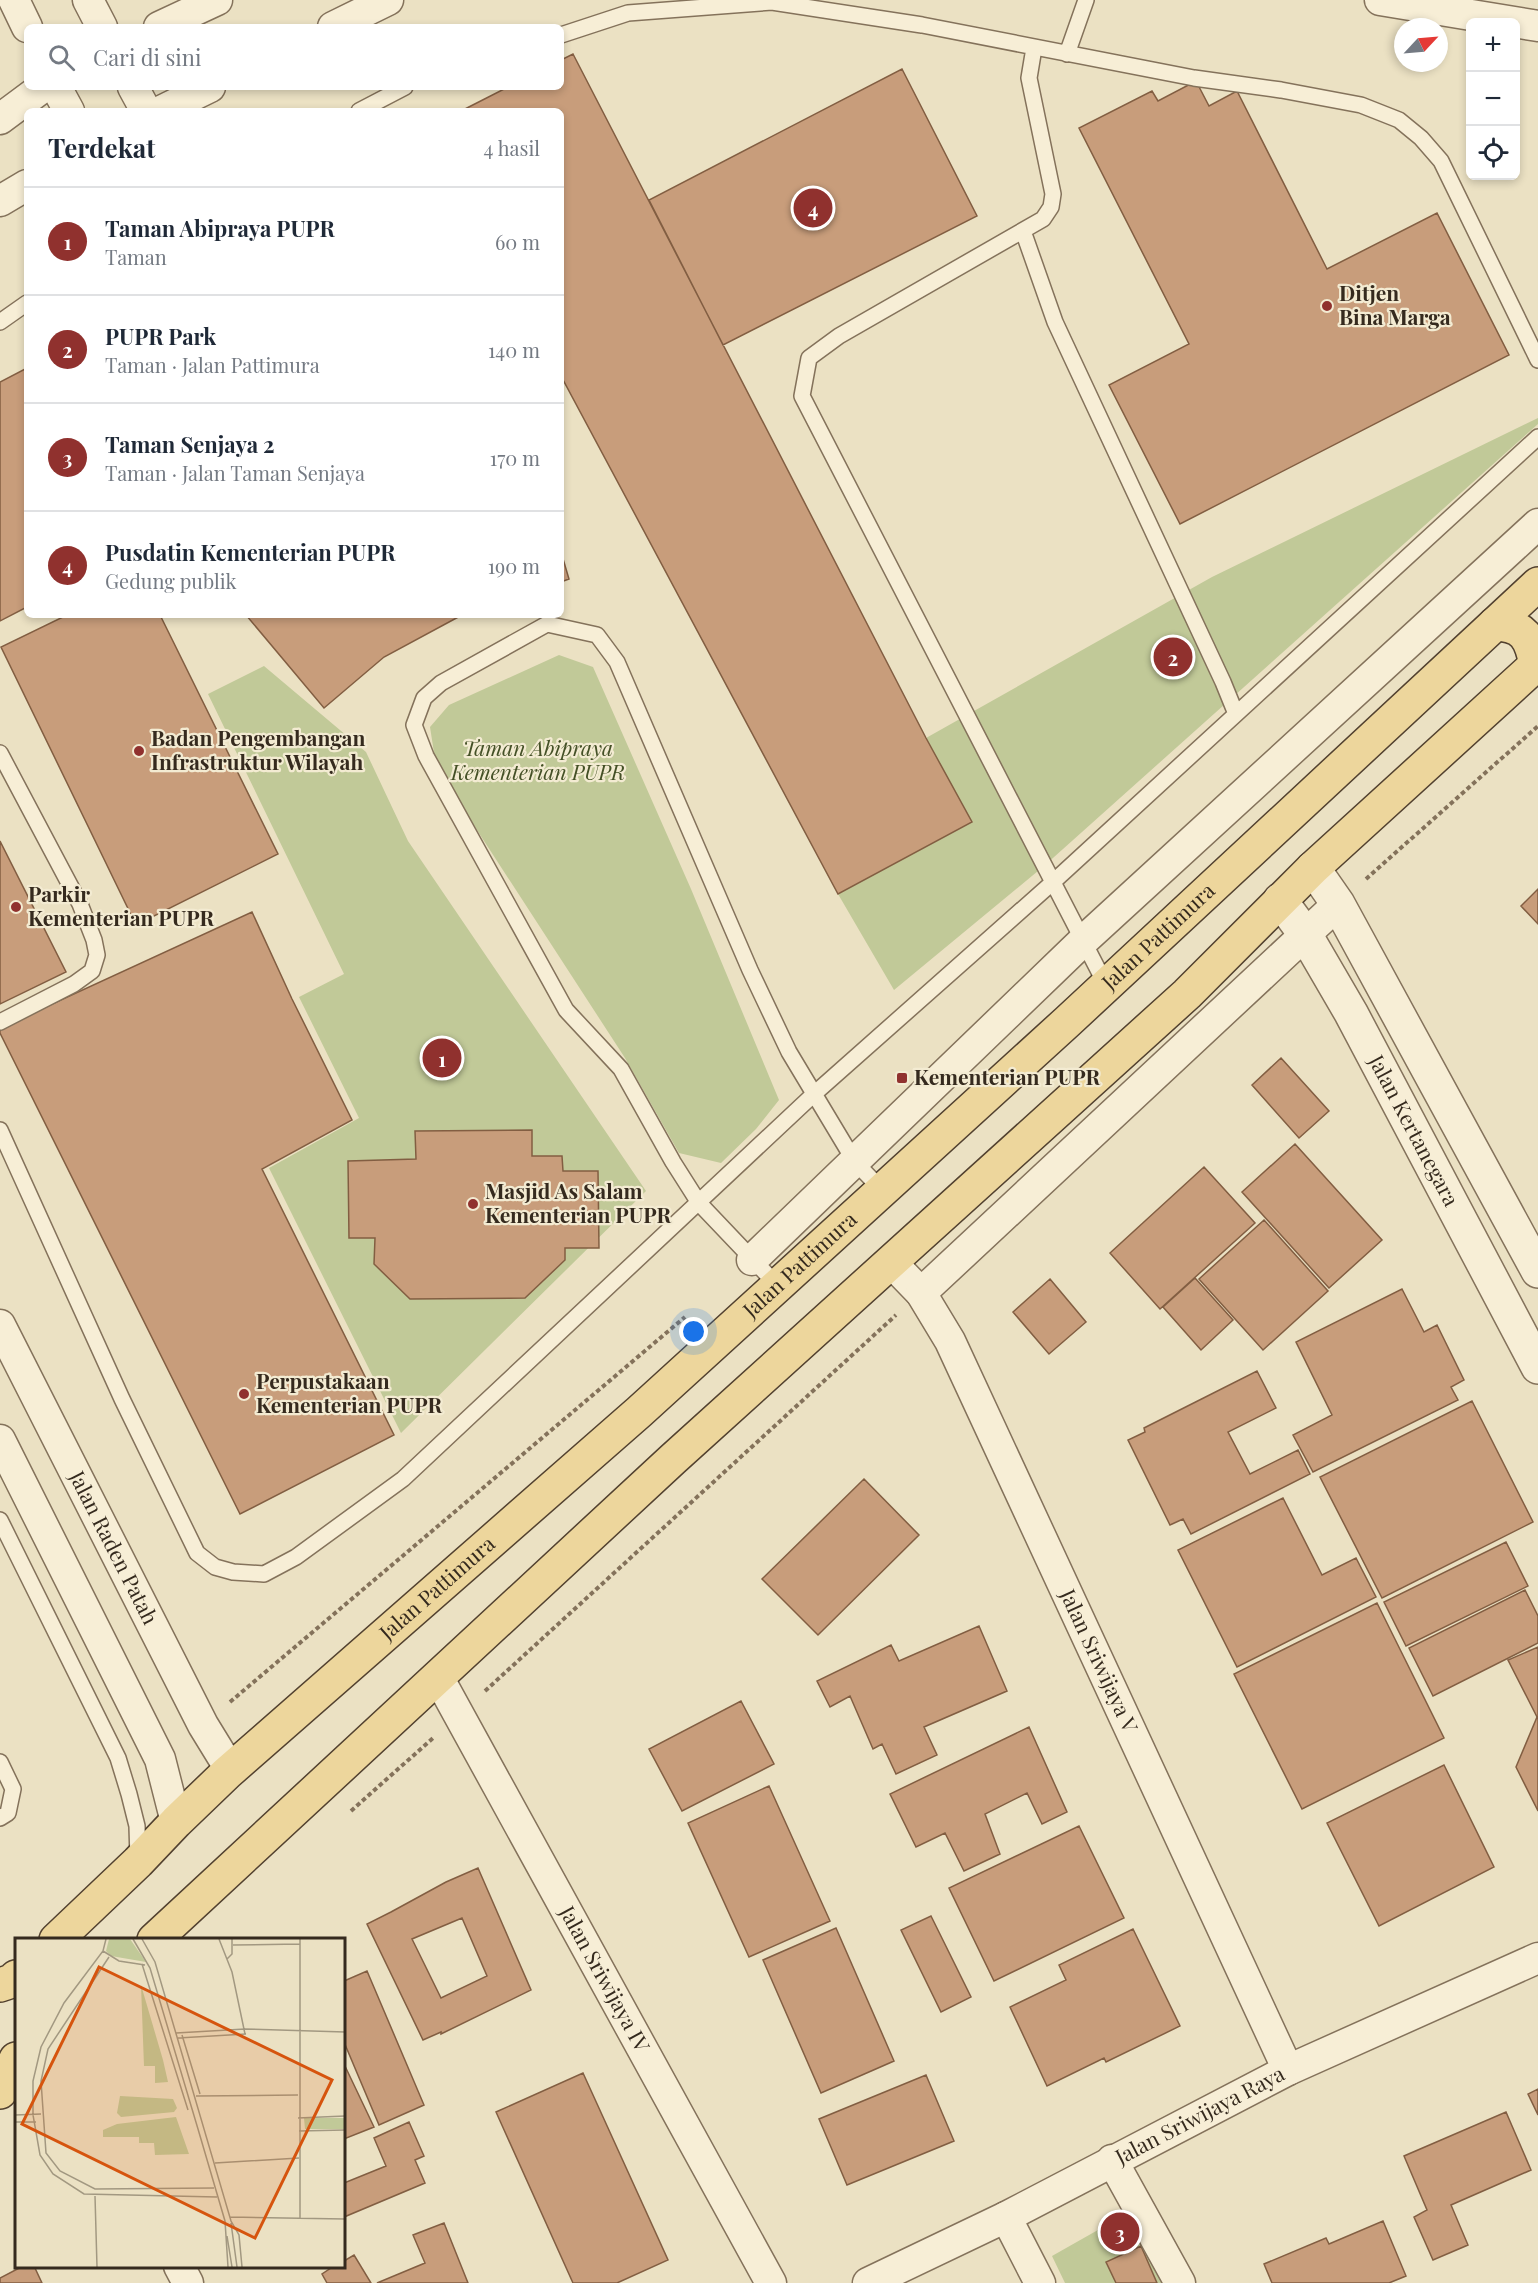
<!DOCTYPE html>
<html lang="id">
<head>
<meta charset="utf-8">
<style>
	:root { --surface:#fff; --page:#f2f2f3; --text:#1f2937; --muted:#747a83; --line:#e0e1e3; --accent:#90312e }
	body { margin:0; font-family:"Playfair Display",serif; background:var(--page); color:var(--text) }
	.controls { position:absolute; right:18px; top:18px; display:grid; overflow:hidden; border-radius:9px; box-shadow:0 3px 9px #0003 }
	.controls button { width:54px; height:54px; display:grid; place-items:center; padding:0; border:0; border-bottom:2px solid var(--line); background:var(--surface); color:var(--text); font:30px sans-serif }
	.compass { position:absolute; left:1394px; top:18px; width:54px; height:54px; border-radius:50%; background:var(--surface); box-shadow:0 3px 9px #0003; rotate:64deg }
	.you { position:absolute; left:694px; top:1332px; width:21px; height:21px; margin:-15px; border:4px solid #fff; border-radius:50%; background:#1a73e8; box-shadow:0 0 0 9px #1a73e833 }
	.badge { display:grid; place-items:center; width:39px; height:39px; border-radius:50%; background:var(--accent); color:#fff; font-size:20px; font-weight:700 }
	.pin { position:absolute; translate:-50% -50%; border:3px solid #fff; box-shadow:0 2px 6px #0006 }
	.list { margin:0; padding:0; list-style:none }
	h2 { display:flex; justify-content:space-between; align-items:center; height:78px; margin:0; padding:0 24px; font-size:26px }
	h2 small { font-size:20px; font-weight:400; color:var(--muted) }
	.list li { display:grid; grid-template-columns:39px 1fr auto; gap:18px; align-items:center; box-sizing:border-box; height:108px; padding:0 24px; border-top:2px solid var(--line) }
	.list b { display:block; font-size:22px; white-space:nowrap }
	.list p { margin:0; font-size:20px; white-space:nowrap; color:var(--muted) }
	.list em { font-size:20px; font-style:normal; color:var(--muted) }
	.icon { flex:none; width:33px; height:33px; fill:none; stroke:currentColor; stroke-width:2; stroke-linecap:round; stroke-linejoin:round }
	.map { position:relative; flex:none; width:1538px; height:2283px; overflow:hidden }
	.search { position:absolute; background:var(--surface); box-shadow:0 3px 9px #0003; left:24px; top:24px; width:540px; height:66px; display:flex; align-items:center; gap:15px; box-sizing:border-box; padding:0 21px; border-radius:9px; color:var(--muted); font-size:22px }
	.panel { position:absolute; background:var(--surface); box-shadow:0 3px 9px #0003; left:24px; top:108px; width:540px; height:510px; border-radius:9px }
	.map>svg:first-child { display:block }
	.green { fill:#c1c998 }
	.building { fill:#c89d7b; stroke:#825e42; stroke-width:1.5; fill-rule:evenodd }
	.lines { fill:none; stroke-linecap:round; stroke-linejoin:round }
	.service-casing { stroke:#84725b; stroke-width:18 }
	.minor-casing { stroke:#84725b; stroke-width:33 }
	.tertiary-casing { stroke:#84725b; stroke-width:36 }
	.primary-casing { stroke:#52412f; stroke-width:36 }
	.path { stroke:#84725b; stroke-width:4; stroke-dasharray:4.5 3; stroke-linecap:butt }
	.service { stroke:#f7eed6; stroke-width:15 }
	.minor { stroke:#f7eed6; stroke-width:30 }
	.tertiary { stroke:#f7eed6; stroke-width:33 }
	.primary { stroke:#edd69c; stroke-width:33 }
	.poi-dot { fill:#90312e; stroke:#f3ebd2; stroke-width:2 }
	.labels { text-anchor:middle; stroke-width:4.5; stroke-linejoin:round; paint-order:stroke }
	.poi-label { font-size:21px; font-weight:bold; fill:#352a1e; stroke:#f3ebd2; text-anchor:start }
	.park-label { font-size:21px; font-style:italic; fill:#445026; stroke:#f3ebd2 }
	.street-label { font-size:21px; fill:#352a1e; stroke:#f3ebd2 }
	.inset-road { fill:none; stroke:#a29881; stroke-width:1.5 }
	.view { fill:#d6540e; fill-opacity:0.15; stroke:#d6540e; stroke-width:3 }
	.inset-edge { fill:none; stroke:#352a1e; stroke-width:3 }
</style>
</head>
<body>
<div class="map">
<svg width="1538" height="2283" viewBox="0 0 1538 2283">
	<rect width="100%" height="100%" fill="#ebe1c3"/>
	<!-- green -->
	<path class="green" d="M1538,418V424L1044,866L894,990L838,894L972,822L926,738L1212,577Z
		M559,655L593,667L691,889L779,1100L756,1129L721,1163L679,1153L625,1058L462,807L435,759L430,727L449,705Z
		M264,666L366,752L408,841L646,1191L401,1433L269,1168L359,1118L299,997L344,974L208,694Z
		M1135,2209L1171,2283H1065L1052,2256Z"/>
	<!-- building -->
	<path class="building" d="M573,54L926,738L972,822L838,894L561,376V111H461L508,87H561V60Z
		M902,69L977,216L723,345L649,200Z
		M1196,81L1209,106L1237,91L1327,269L1437,213L1509,355L1180,524L1109,385L1189,344L1079,128L1152,91L1158,101Z
		M27,368V607L0,621V382Z
		M561,552L569,579L561,582Z
		M67,615H160L278,854L136,925L1,647Z
		M246,615H462L384,657L324,708Z
		M0,841L66,972L0,1004Z
		M1538,889V924L1521,906Z
		M252,912L292,999L352,1120L262,1169L394,1435L240,1514L0,1033V1028Z
		M1281,1058L1329,1111L1299,1138L1252,1085Z
		M532,1130V1156H562L563,1171H598L599,1248H565V1260L525,1298L410,1299L374,1264L375,1238H349L348,1161L416,1159L415,1131Z
		M1295,1144L1382,1240L1329,1288L1242,1192Z
		M1204,1167L1255,1223L1160,1309L1110,1253Z
		M1264,1220L1328,1291L1263,1350L1199,1279Z
		M1195,1278L1233,1320L1201,1350L1163,1307Z
		M1050,1279L1086,1322L1049,1354L1013,1312Z
		M1402,1289L1424,1332L1437,1325L1464,1380L1451,1387L1458,1400L1313,1472L1293,1435L1332,1415L1296,1342Z
		M1257,1371L1276,1408L1228,1432L1250,1474L1298,1450L1310,1474L1191,1534L1183,1519L1170,1525L1128,1440L1145,1432L1144,1428Z
		M1472,1401L1533,1522L1382,1598L1320,1477Z
		M864,1479L919,1535L818,1635L762,1579Z
		M1283,1498L1322,1575L1356,1558L1376,1597L1237,1667L1178,1550Z
		M1506,1542L1528,1586L1406,1646L1384,1602Z
		M1525,1590L1538,1616V1643L1433,1696L1409,1648Z
		M1377,1603L1444,1738L1302,1809L1234,1674Z
		M979,1626L1007,1691L924,1727L937,1755L896,1774L882,1744L873,1749L850,1696L830,1707L817,1681L891,1645L899,1661Z
		M1538,1647V1811L1516,1767L1537,1717L1508,1660Z
		M741,1701L774,1764L682,1811L649,1749Z
		M1029,1727L1067,1812L1042,1824L1027,1793L985,1814L1000,1854L964,1871L945,1833L916,1847L890,1794Z
		M1444,1765L1494,1867L1379,1926L1327,1823Z
		M769,1786L830,1921L749,1957L688,1823Z
		M1079,1826L1124,1918L994,1981L949,1888Z
		M478,1868L531,1990L441,2034V2032L423,2040L367,1924L391,1912L446,1882ZM462,1918L487,1976L441,1998L412,1939Z
		M931,1916L971,1997L941,2012L901,1930Z
		M836,1928L894,2061L821,2093L763,1960Z
		M1133,1929L1180,2026L1106,2062L1104,2058L1047,2086L1010,2007L1066,1980L1059,1965Z
		M367,1971L424,2105L379,2125L344,2042V1981Z
		M344,2064L374,2127L344,2139Z
		M583,2073L668,2260L617,2283H573L496,2112Z
		M926,2075L954,2141L847,2185L819,2119Z
		M1538,2089V2115L1528,2094Z
		M1506,2112L1531,2170L1451,2205L1468,2245L1433,2260L1414,2217L1427,2210L1404,2156Z
		M409,2122L424,2156L415,2160L425,2183L344,2217V2183L386,2166L374,2138Z
		M1383,2221L1406,2276L1389,2283H1272L1264,2264L1326,2238L1329,2244Z
		M444,2223L468,2283H377L425,2263L413,2235Z
		M1141,2246L1157,2283H1116L1106,2262Z
		M354,2255L371,2283H327L322,2274L334,2266H344V2261Z
		M23,2266H34L42,2283H0V2278Z"/>
	<g class="lines">
		<defs>
			<path id="service" d="M561,35L628,13L772,2L922,25L1194,78L1281,90L1361,105L1399,120L1421,138L1441,161L1538,360
				M1034,48L1029,78L1053,194L1051,207L1043,219L839,336L809,358L802,396L1106,985
				M1067,54L1086,0
				M359,111L405,87
				M1023,231L1055,322L1223,682L1236,714
				M0,322L27,303
				M0,753L80,904L94,940L97,955L92,971L74,984L0,1022
				M0,1130L122,1399L197,1553L215,1567L233,1572L264,1574L296,1557L403,1479L814,1094L1052,883L1538,437
				M778,1286L699,1203L673,1162L621,1069L566,1010L426,756L414,725L424,698L441,683L547,624L597,635L617,662L750,970L789,1052L855,1162L882,1190
				M0,1520L118,1758L129,1794L137,1826L138,1859
				M0,1762L13,1789L8,1813L0,1818"/>
			<g id="minor">
				<path d="M14,0L27,27"/>
				<path d="M88,0L102,27"/>
				<path d="M1380,0L1538,26"/>
				<path d="M159,27L217,0"/>
				<path d="M333,27L388,0"/>
				<path d="M56,87L69,111"/>
				<path d="M133,87L146,111"/>
				<path d="M161,111L210,87"/>
				<path d="M0,119L43,87"/>
				<path d="M0,201L27,185"/>
				<path d="M752,1260L1083,941L1538,524"/>
				<path id="s1" d="M891,1262L921,1293L950,1341L1288,2070"/>
				<path d="M921,1293L1338,904"/>
				<path id="s2" d="M0,1325L203,1725L230,1769"/>
				<path d="M0,1440L160,1759L176,1822"/>
				<path id="s3" d="M438,1677L771,2283"/>
				<path d="M1112,2160L1180,2283"/>
				<path d="M1006,2217L1040,2283"/>
				<path d="M179,2266L188,2283"/>
				<path id="s4" d="M868,2283L1006,2217L1288,2070L1538,1958"/>
			</g>
			<g id="tertiary">
				<path d="M1313,868L1338,904L1538,1271"/>
				<path id="s5" d="M1280,900L1305,934L1351,1013L1538,1367"/>
			</g>
			<g id="primary">
				<path d="M1495,624C1524,625 1531,638 1536,665"/>
				<path id="s6" d="M56,1940L138,1862L176,1822L227,1773L639,1412L1067,1022L1538,584"/>
				<path d="M154,1940L673,1459L1187,994L1313,868L1538,663"/>
				<path d="M0,1985L12,1981L16,1977"/>
				<path d="M0,2092L16,2059"/>
			</g>
		</defs>
		<!-- service casing -->
		<use href="#service" class="service-casing"/>
		<!-- minor casing -->
		<use href="#minor" class="minor-casing"/>
		<!-- tertiary casing -->
		<use href="#tertiary" class="tertiary-casing"/>
		<!-- primary casing -->
		<use href="#primary" class="primary-casing"/>
		<!-- path -->
		<path class="path" d="M1366,879L1538,726
			M485,1691L896,1315
			M230,1702L685,1317
			M351,1811L433,1738"/>
		<!-- service -->
		<use href="#service" class="service"/>
		<!-- minor -->
		<use href="#minor" class="minor"/>
		<!-- tertiary -->
		<use href="#tertiary" class="tertiary"/>
		<!-- primary -->
		<use href="#primary" class="primary"/>
	</g>
	<!-- markers -->
	<g class="poi-dot">
		<circle cx="1327" cy="306" r="6"/>
		<circle cx="139" cy="751" r="6"/>
		<circle cx="16" cy="907" r="6"/>
		<rect x="896" y="1072" width="12" height="12" rx="3"/>
		<circle cx="473" cy="1204" r="6"/>
		<circle cx="244" cy="1394" r="6"/>
	</g>
	<g class="labels">
		<!-- poi labels -->
		<g class="poi-label">
			<text x="1339" y="301">Ditjen<tspan x="1339" dy="24">Bina Marga</tspan></text>
			<text x="151" y="746">Badan Pengembangan<tspan x="151" dy="24">Infrastruktur Wilayah</tspan></text>
			<text x="28" y="902">Parkir<tspan x="28" dy="24">Kementerian PUPR</tspan></text>
			<text x="914" y="1085">Kementerian PUPR</text>
			<text x="485" y="1199">Masjid As Salam<tspan x="485" dy="24">Kementerian PUPR</tspan></text>
			<text x="256" y="1389">Perpustakaan<tspan x="256" dy="24">Kementerian PUPR</tspan></text>
		</g>
		<!-- park labels -->
		<g class="park-label">
			<text x="538" y="756">Taman Abipraya<tspan x="538" dy="24">Kementerian PUPR</tspan></text>
		</g>
		<!-- street labels -->
		<g class="street-label">
			<text dy="7" stroke="none"><textPath href="#s6" startOffset="1491">Jalan Pattimura</textPath></text>
			<text dy="7" stroke="none"><textPath href="#s5" startOffset="267">Jalan Kertanegara</textPath></text>
			<text dy="7" stroke="none"><textPath href="#s6" startOffset="1005">Jalan Pattimura</textPath></text>
			<text dy="7" stroke="none"><textPath href="#s2" startOffset="250">Jalan Raden Patah</textPath></text>
			<text dy="7" stroke="none"><textPath href="#s6" startOffset="519">Jalan Pattimura</textPath></text>
			<text dy="7" stroke="none"><textPath href="#s1" startOffset="452">Jalan Sriwijaya V</textPath></text>
			<text dy="7" stroke="none"><textPath href="#s3" startOffset="345">Jalan Sriwijaya IV</textPath></text>
			<text dy="7" stroke="none"><textPath href="#s4" startOffset="372">Jalan Sriwijaya Raya</textPath></text>
		</g>
	</g>
	<!-- overview -->
	<g transform="translate(15 1938)">
		<rect width="330" height="330" fill="#ebe1c3"/>
		<path d="M94,1H115L131,24L96,18L91,13ZM126,47L148,122L153,144L140,145V128H129ZM105,158L158,161L162,170L159,174L106,179L102,175ZM161,179L174,216L140,217L139,205H124V199H88V192L102,186ZM289,180H330V191H290Z" fill="#c1c998"/>
		<path class="inset-road" d="M91,1L88,13L49,65L26,109L18,143V177L25,217L38,236L69,256L202,259M118,1L135,30L183,191L210,283L213,329M127,1L140,24L216,283L224,297L227,329M204,1L217,34L230,96M218,7L285,6M88,13L104,23L130,27M94,19L33,111L26,143L31,215L45,233L80,251L199,250M212,21L217,16V1M127,26L173,172M161,95L230,91L330,94M167,97L185,156M163,100L231,96M181,158L283,157M0,177L26,176M283,180L330,178M0,184H21M284,193L330,192M200,225L284,220M80,258L82,329M215,279L330,281M285,280V1M216,285L222,329M212,298L217,329"/>
		<path class="view" d="M84,29L317,142L240,300L7,186Z"/>
		<rect width="330" height="330" class="inset-edge"/>
	</g>
</svg>
<div class="controls">
<button>+</button>
<button>−</button>
<button><svg class="icon" aria-label="locate" viewBox="0 0 24 24"><circle cx="12" cy="12" r="6"/><path d="M12 2v4M12 18v4M2 12h4M18 12h4"/></svg></button>
</div>
<svg class="compass" viewBox="-18 -18 36 36"><path d="M0-13l5 13h-10z" fill="#e53935"/><path d="M0 13l5-13h-10z" fill="#747a83"/></svg>
<div class="you"></div>
<div class="pin badge" style="left:442px;top:1058px">1</div>
<div class="pin badge" style="left:1173px;top:657px">2</div>
<div class="pin badge" style="left:1120px;top:2232px">3</div>
<div class="pin badge" style="left:813px;top:208px">4</div>
<div class="search"><svg class="icon" aria-label="search" viewBox="0 0 24 24"><circle cx="10" cy="10" r="6"/><path d="M15 15l6 6"/></svg>Cari di sini</div>
<section class="panel">
<h2>Terdekat<small>4 hasil</small></h2>
<ul class="list">
<li><span class="badge">1</span><div><b>Taman Abipraya PUPR</b><p>Taman</p></div><em>60 m</em></li>
<li><span class="badge">2</span><div><b>PUPR Park</b><p>Taman · Jalan Pattimura</p></div><em>140 m</em></li>
<li><span class="badge">3</span><div><b>Taman Senjaya 2</b><p>Taman · Jalan Taman Senjaya</p></div><em>170 m</em></li>
<li><span class="badge">4</span><div><b>Pusdatin Kementerian PUPR</b><p>Gedung publik</p></div><em>190 m</em></li>
</ul>
</section>
</div>
</body>
</html>
